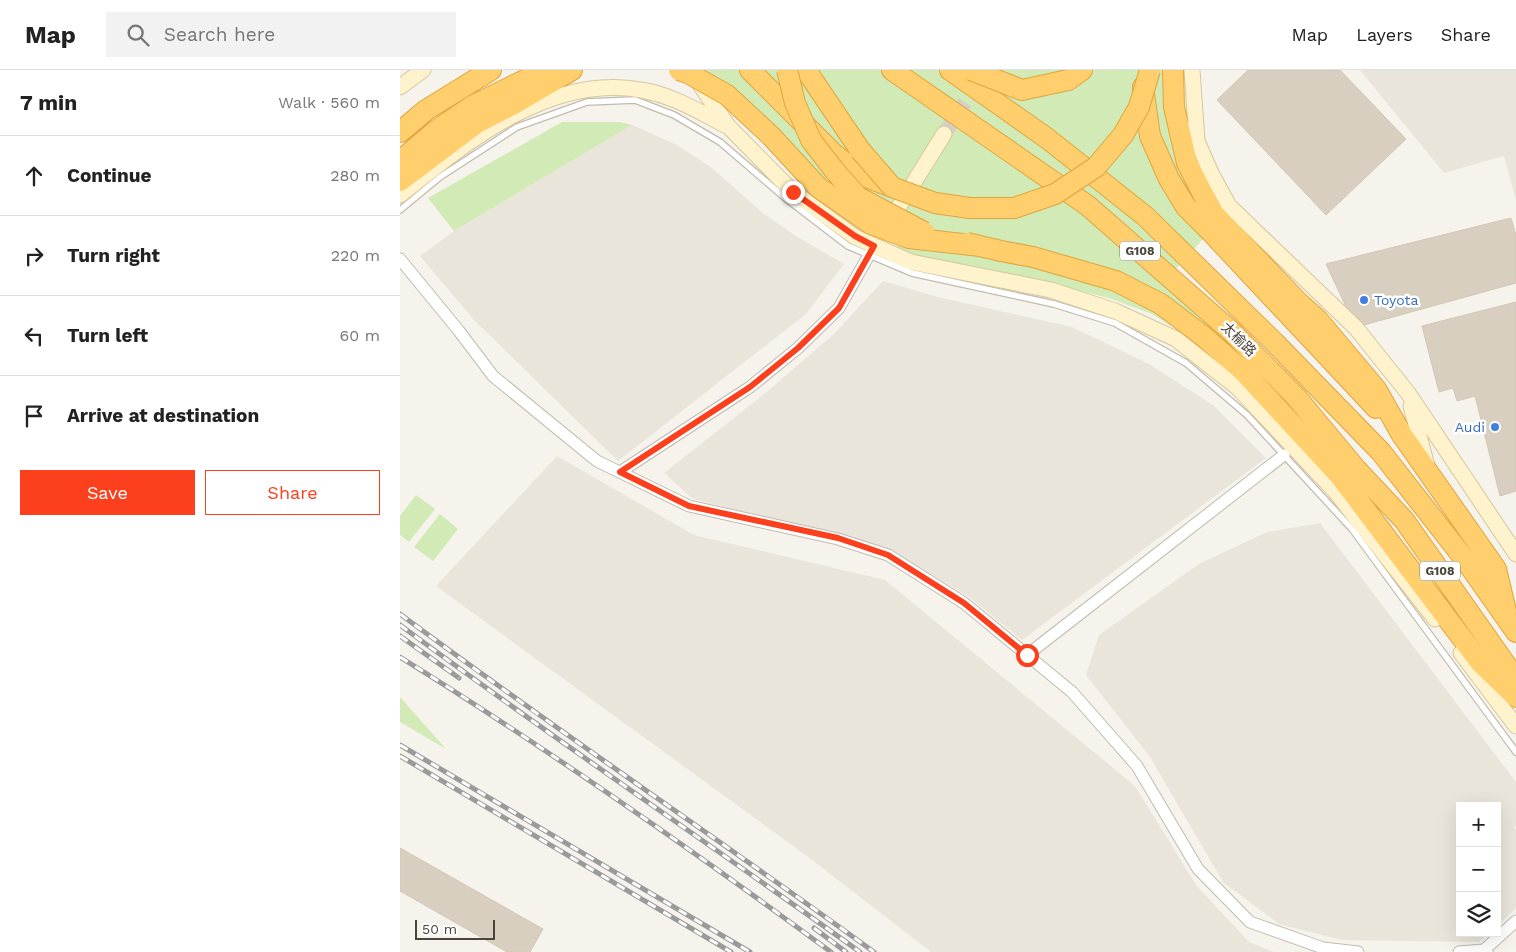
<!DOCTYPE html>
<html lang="en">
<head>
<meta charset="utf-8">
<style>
	:root { --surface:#fff; --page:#f2f2f2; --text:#222; --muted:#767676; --line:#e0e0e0; --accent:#fc3f1d }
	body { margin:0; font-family:"Work Sans","Noto Sans SC",sans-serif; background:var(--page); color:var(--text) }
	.controls { position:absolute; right:15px; bottom:15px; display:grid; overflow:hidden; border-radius:0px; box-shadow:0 5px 20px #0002 }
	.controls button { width:45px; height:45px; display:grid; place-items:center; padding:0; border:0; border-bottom:1px solid var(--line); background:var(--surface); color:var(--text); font:25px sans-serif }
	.scale { position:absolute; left:15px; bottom:12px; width:80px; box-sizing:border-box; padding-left:5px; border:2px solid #4b4439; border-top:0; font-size:14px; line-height:18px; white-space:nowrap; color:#4b4439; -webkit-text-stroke:4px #fff; paint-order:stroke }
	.stop { position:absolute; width:15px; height:15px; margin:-11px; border:4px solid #fc3f1d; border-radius:50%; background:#fff }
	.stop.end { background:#fc3f1d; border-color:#fff; box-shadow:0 1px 5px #0008 }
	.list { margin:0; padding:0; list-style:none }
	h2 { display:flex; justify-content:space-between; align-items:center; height:65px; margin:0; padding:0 20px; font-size:21px }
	h2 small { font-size:16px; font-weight:400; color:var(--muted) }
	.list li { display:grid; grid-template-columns:32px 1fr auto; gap:15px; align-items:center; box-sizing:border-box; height:80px; padding:0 20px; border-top:1px solid var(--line) }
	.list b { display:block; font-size:19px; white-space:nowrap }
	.list em { font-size:16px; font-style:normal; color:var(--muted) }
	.actions { display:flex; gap:10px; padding:15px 20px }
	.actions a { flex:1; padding:11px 0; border:1px solid var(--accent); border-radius:0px; text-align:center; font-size:18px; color:var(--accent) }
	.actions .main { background:var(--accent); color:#fff }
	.icon { flex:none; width:28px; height:28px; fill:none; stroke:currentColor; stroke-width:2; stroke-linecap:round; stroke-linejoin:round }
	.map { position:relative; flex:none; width:1116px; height:882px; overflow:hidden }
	header { display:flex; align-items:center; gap:30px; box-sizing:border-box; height:70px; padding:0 25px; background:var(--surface); border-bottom:1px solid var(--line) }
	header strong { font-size:24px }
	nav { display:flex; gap:28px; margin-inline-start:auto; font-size:18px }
	.search { width:350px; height:45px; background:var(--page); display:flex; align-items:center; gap:12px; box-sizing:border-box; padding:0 18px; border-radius:0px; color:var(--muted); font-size:19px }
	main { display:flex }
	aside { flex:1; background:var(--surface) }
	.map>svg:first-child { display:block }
	.residential { fill:#eae5da }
	.green { fill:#d2eab5 }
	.building { fill:#d8cfc1; stroke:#d3c7b4 }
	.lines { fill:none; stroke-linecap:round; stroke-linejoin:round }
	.secondary-tunnel { stroke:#d4d0c8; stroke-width:15; stroke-dasharray:15 8; stroke-linecap:butt }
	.lane-casing { stroke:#c2bbae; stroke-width:8 }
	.street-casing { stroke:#c2bbae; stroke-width:13 }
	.secondary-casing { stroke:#d6c79b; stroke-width:17 }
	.highway-casing { stroke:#e0a43c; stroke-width:22 }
	.lane { stroke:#fff; stroke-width:5.5 }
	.street { stroke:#fff; stroke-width:11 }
	.secondary { stroke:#fff3cd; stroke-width:15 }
	.highway { stroke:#ffcf6e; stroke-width:20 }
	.rail-casing { stroke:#9a9a9a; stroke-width:5 }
	.rail { stroke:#fff; stroke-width:3; stroke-dasharray:9; stroke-linecap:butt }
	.highway-bridge-casing { stroke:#e0a43c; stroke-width:22; stroke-linecap:butt }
	.highway-bridge { stroke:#ffcf6e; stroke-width:20 }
	.route { stroke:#fc3f1d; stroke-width:6 }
	.shop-dot { fill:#3f7fe0; stroke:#fff; stroke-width:2 }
	.labels { text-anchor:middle; stroke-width:5; stroke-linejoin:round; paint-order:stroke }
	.shield { fill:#fff; stroke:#817c74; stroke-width:1 }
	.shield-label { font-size:12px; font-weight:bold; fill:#4b4439 }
	.shop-label { font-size:14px; fill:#366cbe; stroke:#fff; text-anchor:start }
	.street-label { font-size:14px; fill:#4b4439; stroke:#fff }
</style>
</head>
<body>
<header>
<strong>Map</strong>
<div class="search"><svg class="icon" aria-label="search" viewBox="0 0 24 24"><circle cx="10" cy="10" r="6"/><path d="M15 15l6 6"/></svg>Search here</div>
<nav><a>Map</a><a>Layers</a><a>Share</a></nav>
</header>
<main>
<aside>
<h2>7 min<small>Walk · 560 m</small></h2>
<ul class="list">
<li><svg class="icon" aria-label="ahead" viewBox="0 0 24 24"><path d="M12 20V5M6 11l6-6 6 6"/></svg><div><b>Continue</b></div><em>280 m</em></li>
<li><svg class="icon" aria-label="right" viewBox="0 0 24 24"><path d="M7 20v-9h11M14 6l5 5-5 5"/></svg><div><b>Turn right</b></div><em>220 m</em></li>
<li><svg class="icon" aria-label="left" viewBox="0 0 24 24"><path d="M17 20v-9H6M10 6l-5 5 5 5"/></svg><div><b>Turn left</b></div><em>60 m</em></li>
<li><svg class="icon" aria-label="arrive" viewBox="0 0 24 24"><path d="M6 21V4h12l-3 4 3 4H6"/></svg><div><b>Arrive at destination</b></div></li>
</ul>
<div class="actions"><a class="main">Save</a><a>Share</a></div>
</aside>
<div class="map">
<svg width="1116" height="882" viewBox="0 0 1116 882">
	<rect width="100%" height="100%" fill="#f6f3ec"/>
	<!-- residential -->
	<path class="residential" d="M960,0H1116V131L1104,86L1044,103Z
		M232,55L277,75L312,98L364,144L396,166L444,194L406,244L218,391L74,250L20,186L54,161Z
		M483,211L538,227L672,257L749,294L814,336L866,388L622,570L569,527L489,479L293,429L264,403L363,325L434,264Z
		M157,386L294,465L485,510L735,716L796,815L849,872L874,882H531L403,783L36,516Z
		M920,453L1116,712V755L1114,758L1116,760V838L1097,856V736H1060V863H1089L1079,872L941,870L879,854L823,812L750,687L686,605L699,565L799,494L867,462Z"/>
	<!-- green -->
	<path class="green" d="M300,0H762L766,41L809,147L803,169L763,213L837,276L818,295L786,265L752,244L709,228L668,218L496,182L503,162L436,123Z
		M162,52H220L232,55L54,161L28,128Z
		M16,425L35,439L9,472L0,465V446Z
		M40,444L58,459L33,491L14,477Z
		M0,627L46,679L0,652Z"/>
	<!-- building -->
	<path class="building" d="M848,0H940L1006,69L926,145L817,30Z
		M1111,148L1116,165V213L964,255L948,241L926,194Z
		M1116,232V421L1100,426L1075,326L1057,331L1053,318L1039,322L1022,256Z
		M0,778L143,859L130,882H107L0,821Z"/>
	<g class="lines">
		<!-- secondary-tunnel -->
		<path class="secondary-tunnel" d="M544,64L580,10"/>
		<defs>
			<path id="lane" d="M0,140L40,107L117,57L187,32L235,30L274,45L320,72L384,127L448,176L512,203L654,234L715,253L786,293L847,345L952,459L1116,682"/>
			<path id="street" d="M0,189L59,261L93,306L197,391L289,436L438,469L488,485L564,533L672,622L737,696L798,799L850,852L923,878L958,882
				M220,402L350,317L398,278L439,238L469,185
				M627,585L884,385
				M1084,880L1116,851
				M1059,882L1084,880L1087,882"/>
			<path id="secondary" d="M792,0L797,71L811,103L829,136L956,258L1008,323L1116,484
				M297,10L328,56L393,122L455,167L511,192L651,220L715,241L776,269L837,317L935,421L1035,549
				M0,17L23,0
				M0,125C66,72 151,3 241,20C272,25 298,41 325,55
				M488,154L544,64
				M1011,336L1027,396
				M1061,583L1116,656"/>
			<path id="highway" d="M350,0L434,84L461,105L492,117
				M406,0L460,80
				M492,0L687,135L831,261L897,328L956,399L1004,450L1116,609
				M550,0L648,69L745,146L874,272L981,382L1066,491L1116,562
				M773,0L774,37L787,93L812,142L899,233L918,250L976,319L1002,365L1096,499L1106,541
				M668,10L682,0
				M743,17L750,66L769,109L786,137L811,162L976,338
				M0,62L26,40L91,0
				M0,91L38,59L72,36L145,0
				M0,111L77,53L116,33L172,0
				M601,181L633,187L716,211L761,234L803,266L843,301L940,406L1080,592L1116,627"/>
		</defs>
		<!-- lane casing -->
		<use href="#lane" class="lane-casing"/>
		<!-- street casing -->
		<use href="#street" class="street-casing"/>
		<!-- secondary casing -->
		<use href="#secondary" class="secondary-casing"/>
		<!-- highway casing -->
		<use href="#highway" class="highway-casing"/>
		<!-- lane -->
		<use href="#lane" class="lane"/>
		<!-- street -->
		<use href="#street" class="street"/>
		<!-- secondary -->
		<use href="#secondary" class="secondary"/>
		<!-- highway -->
		<use href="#highway" class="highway"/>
		<defs>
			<path id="rail" d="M0,544C156,660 317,768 474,882
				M0,555C151,667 307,772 460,882
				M0,566L59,608
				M0,587C148,679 291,779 431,882
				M0,675L350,882
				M0,686L331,882
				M414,858L446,882"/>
		</defs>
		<!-- rail casing -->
		<use href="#rail" class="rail-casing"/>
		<!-- rail -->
		<use href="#rail" class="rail"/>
		<defs>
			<path id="highway-bridge" d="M279,0L288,3L327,25L371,66L418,117L471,154L509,168L580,176
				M387,0L395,33L411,70L434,100L458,127L524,162
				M571,0L622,20L668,10
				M460,80L492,117L535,133L570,138H614L655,124L696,97L723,65L739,37L750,0
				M567,173L601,181"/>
		</defs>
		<!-- highway-bridge casing -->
		<use href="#highway-bridge" class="highway-bridge-casing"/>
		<!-- highway-bridge -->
		<use href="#highway-bridge" class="highway-bridge"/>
	</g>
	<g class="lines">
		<!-- route -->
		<path class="route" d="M393,122L455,166L474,176L439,238L398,278L350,317L220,402L289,436L438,468L488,485L564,533L627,585"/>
	</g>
	<!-- markers -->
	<g class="shop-dot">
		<circle cx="964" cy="230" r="5"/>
		<circle cx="1095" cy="357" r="5"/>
	</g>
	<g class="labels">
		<!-- shield labels -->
		<g class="shield">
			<rect x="720" y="171.5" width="40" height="19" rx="4"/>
			<rect x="1020" y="491.5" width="40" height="19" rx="4"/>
		</g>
		<g class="shield-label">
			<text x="740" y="185">G108</text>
			<text x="1040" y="505">G108</text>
		</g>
		<!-- shop labels -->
		<g class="shop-label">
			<text x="974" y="235">Toyota</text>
			<text x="1085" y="362" text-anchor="end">Audi</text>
		</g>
		<!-- street labels -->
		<g class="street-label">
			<text transform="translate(839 269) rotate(44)" y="5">太榆路</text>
		</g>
	</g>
</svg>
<div class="controls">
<button>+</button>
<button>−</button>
<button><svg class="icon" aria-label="layers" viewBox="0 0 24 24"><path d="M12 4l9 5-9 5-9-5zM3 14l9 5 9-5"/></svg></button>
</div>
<div class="scale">50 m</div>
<div class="stop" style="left:627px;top:585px"></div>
<div class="stop end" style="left:393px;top:122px"></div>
</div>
</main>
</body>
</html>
